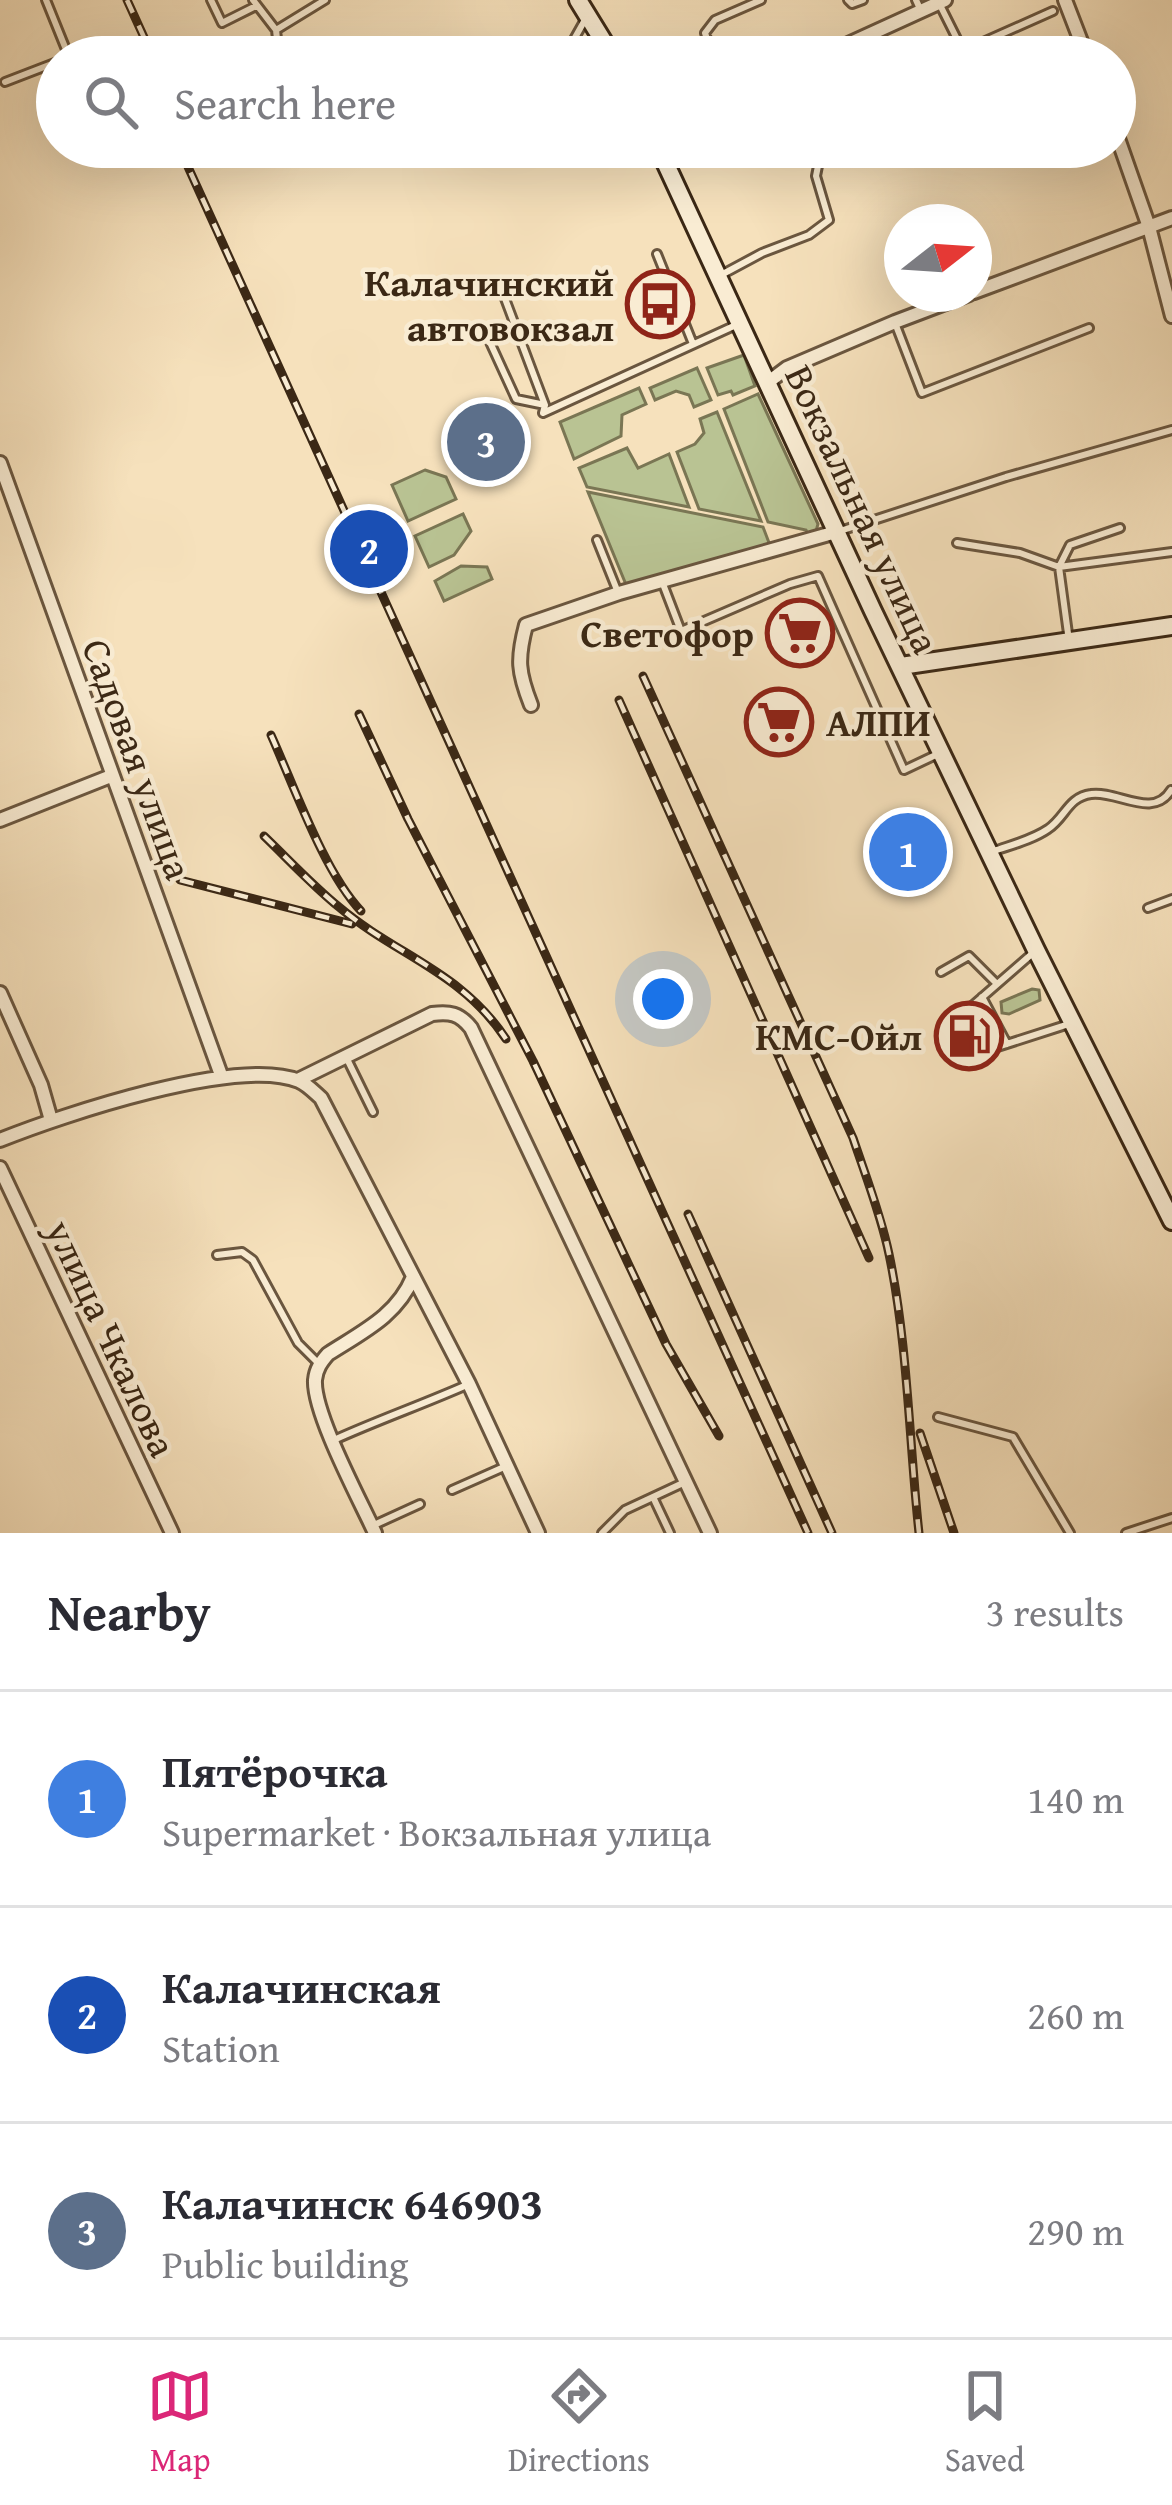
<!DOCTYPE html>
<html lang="en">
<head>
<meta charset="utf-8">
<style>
	:root { --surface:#fff; --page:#f7f7f7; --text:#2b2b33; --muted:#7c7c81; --line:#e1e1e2; --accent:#db2777 }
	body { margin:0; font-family:"Gentium Book Plus",serif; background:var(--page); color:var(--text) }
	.compass { position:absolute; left:884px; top:204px; width:108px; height:108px; border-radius:50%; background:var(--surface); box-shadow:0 12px 48px #0002; rotate:73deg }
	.you { position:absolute; left:663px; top:999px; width:42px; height:42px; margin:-30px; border:9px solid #fff; border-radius:50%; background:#1a73e8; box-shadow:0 0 0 18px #1a73e833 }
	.badge { display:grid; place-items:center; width:78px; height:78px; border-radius:50%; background:var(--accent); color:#fff; font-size:39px; font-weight:700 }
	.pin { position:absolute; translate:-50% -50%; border:6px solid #fff; box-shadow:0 3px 12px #0006 }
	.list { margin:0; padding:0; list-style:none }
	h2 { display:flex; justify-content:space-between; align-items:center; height:156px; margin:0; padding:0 48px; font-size:51px }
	h2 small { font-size:39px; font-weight:400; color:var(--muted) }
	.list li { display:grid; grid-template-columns:78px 1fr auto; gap:36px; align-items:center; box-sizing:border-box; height:216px; padding:0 48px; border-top:3px solid var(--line) }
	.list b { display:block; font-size:45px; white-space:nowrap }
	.list p { margin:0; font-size:39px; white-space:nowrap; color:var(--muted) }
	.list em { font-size:39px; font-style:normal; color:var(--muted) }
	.icon { flex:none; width:66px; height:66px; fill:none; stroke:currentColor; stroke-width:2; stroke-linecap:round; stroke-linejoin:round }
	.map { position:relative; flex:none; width:1172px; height:1533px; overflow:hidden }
	.search { position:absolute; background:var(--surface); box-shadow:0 12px 48px #0002; left:36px; right:36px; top:36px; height:132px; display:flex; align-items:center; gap:30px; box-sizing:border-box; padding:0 42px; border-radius:66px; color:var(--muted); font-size:45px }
	.sheet { height:804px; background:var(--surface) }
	nav { display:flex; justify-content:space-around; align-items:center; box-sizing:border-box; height:168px; border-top:3px solid var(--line); background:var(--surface); font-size:33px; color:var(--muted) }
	nav a { display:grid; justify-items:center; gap:6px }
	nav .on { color:var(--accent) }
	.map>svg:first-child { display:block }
	.green { fill:#b9c393; stroke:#7a7654; stroke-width:3 }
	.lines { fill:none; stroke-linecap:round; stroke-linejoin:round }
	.service-casing { stroke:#6a563f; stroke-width:12 }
	.minor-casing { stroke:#6a563f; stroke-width:18 }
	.secondary-casing { stroke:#3b2815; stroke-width:22 }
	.service { stroke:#f9ecd3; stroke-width:6 }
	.minor { stroke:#f9ecd3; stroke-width:12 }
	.secondary { stroke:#f9ecd3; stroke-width:16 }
	.rail-casing { stroke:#3b2815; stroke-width:9 }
	.rail { stroke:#f9ecd3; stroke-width:4.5; stroke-dasharray:14; stroke-linecap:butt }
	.labels { text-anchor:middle; stroke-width:9; stroke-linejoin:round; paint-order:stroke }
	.poi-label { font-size:39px; font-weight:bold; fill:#3b2815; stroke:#f9ecd3; text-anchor:end }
	.street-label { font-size:39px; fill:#3b2815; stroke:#f9ecd3 }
</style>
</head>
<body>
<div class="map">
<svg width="1172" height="1533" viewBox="0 0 1172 1533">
	<rect width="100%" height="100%" fill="#f6e1bc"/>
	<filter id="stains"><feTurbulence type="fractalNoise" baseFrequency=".00167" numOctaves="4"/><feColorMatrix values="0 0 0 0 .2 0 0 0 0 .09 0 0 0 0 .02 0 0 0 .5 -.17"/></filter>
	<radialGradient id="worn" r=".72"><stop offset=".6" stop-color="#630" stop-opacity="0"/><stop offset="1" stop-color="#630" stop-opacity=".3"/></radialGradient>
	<!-- green -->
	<path class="green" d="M744,355L755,386L733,395L731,391L718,395L707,368Z
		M697,368L711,400L694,407L689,395L676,391L655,400L650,388Z
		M639,388L646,404L622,415L621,436L574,459L560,422Z
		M758,394L818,524L815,535L809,537L806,530L768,522L724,409Z
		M717,412L761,521L699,509L677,452L695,444L704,433L700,419Z
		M627,448L638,468L669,454L689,507L587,487L579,468Z
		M425,470L446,477L456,499L408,521L392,485Z
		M588,492L763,527L771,548L627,587Z
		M463,514L471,531L454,555L429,567L415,536Z
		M461,566L487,567L492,579L444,601L435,581Z
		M1032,989L1039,990L1040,1000L1009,1014L1002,1013L1001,1002Z"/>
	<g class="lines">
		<defs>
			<path id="service" d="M46,0L69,57
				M211,0L222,23L256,6
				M253,0L276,30
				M848,0L852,4L863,0
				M916,0L921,11
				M939,3L963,51L1053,11
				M279,57L276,30L325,0
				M571,57L568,50L586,18
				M713,57L705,33L715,20L761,0
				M952,57L963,51
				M5,82L57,62
				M657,254L693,344
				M721,275L762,253L809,235L829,220L816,176L819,161L837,147
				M504,296L545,405
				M895,323L922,393L1089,328
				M489,340L516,399L545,405L543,413L736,325
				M837,532L1006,477L1172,430
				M597,540L617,590
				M957,543L1020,553L1059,567L1070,545L1120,528
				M663,584L681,631L790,584L818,576L904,770L940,753
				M1069,641L1059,567L1172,552
				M994,851C1011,845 1032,840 1048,829C1065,818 1068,797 1091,794C1117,790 1153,820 1171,790
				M1148,908L1172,899
				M1034,952L948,1027L963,1058L1072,1023
				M941,972L969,956L997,984
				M982,997L1007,1044
				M347,1059L373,1112
				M217,1255L242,1252L253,1260L298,1343L319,1364
				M938,1417L1013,1437L1070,1533
				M334,1440C378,1420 424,1404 469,1384
				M452,1490L504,1467
				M653,1497L670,1533
				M374,1525L420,1504
				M602,1533L625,1510L683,1483
				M1126,1533L1172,1518"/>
			<path id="minor" d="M1065,0L1087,57
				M820,57L945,0
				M1115,130L1149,227L1172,316
				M974,292L1172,218
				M767,383L787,368L895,322L969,294
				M0,463L221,1075
				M531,705C518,672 517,659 526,625L619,593L836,532
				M0,820L111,776
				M0,993L41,1085L51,1120
				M298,1080L432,1014C450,1012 459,1013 471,1028L710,1533
				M0,1140C62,1115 238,1056 299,1081C308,1085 314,1092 321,1098L469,1384L538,1533
				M0,1168L172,1533
				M375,1533C360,1500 313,1413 315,1380C316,1369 321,1362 328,1354C362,1332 397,1316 413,1277"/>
			<path id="secondary" d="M578,0L613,57
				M658,147L873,611L1036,950L1172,1221
				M901,666L1172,626"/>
		</defs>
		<!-- service casing -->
		<use href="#service" class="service-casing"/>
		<!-- minor casing -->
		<use href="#minor" class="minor-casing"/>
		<!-- secondary casing -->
		<use href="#secondary" class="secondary-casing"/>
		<!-- service -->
		<use href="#service" class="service"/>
		<!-- minor -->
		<use href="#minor" class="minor"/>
		<!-- secondary -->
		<use href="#secondary" class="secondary"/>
		<defs>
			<path id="rail" d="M127,0L153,57
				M179,147L808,1533
				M643,676L853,1138C866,1177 881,1215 889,1254C908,1345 909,1441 919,1533
				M619,700L869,1258
				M359,714L408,819L533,1061L666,1344L719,1436
				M271,735C294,786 324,872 361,911
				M264,836C289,860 313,886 339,907C397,956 461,971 506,1039
				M180,880L352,924
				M688,1214L832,1533
				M920,1433L954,1533"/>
		</defs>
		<!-- rail casing -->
		<use href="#rail" class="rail-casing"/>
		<!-- rail -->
		<use href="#rail" class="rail"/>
	</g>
	<!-- icons -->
	<defs>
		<symbol id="bus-ring" viewBox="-11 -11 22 22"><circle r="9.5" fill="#f9ecd3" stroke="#8f2418" stroke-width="1.5"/><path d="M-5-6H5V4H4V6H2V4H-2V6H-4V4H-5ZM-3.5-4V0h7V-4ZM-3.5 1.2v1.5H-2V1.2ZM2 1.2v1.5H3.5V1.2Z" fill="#8f2418"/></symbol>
		<symbol id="supermarket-ring" viewBox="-11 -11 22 22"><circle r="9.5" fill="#f9ecd3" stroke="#8f2418" stroke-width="1.5"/><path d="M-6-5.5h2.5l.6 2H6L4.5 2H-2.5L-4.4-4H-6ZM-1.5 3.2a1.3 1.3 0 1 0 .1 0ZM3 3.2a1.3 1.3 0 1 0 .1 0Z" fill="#8f2418"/></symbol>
		<symbol id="fuel-ring" viewBox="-11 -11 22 22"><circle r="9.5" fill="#f9ecd3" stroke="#8f2418" stroke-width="1.5"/><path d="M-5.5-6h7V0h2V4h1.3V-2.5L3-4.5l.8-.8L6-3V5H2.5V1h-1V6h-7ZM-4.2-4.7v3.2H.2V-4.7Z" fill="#8f2418"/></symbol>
	</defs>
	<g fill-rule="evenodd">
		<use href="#bus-ring" x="622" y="266" width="76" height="76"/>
		<use href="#supermarket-ring" x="762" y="595" width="76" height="76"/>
		<use href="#supermarket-ring" x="741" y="684" width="76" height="76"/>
		<use href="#fuel-ring" x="931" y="998" width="76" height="76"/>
	</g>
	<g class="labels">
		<!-- poi labels -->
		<g class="poi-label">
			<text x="614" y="296">Калачинский<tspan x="614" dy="45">автовокзал</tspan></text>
			<text x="754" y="647">Светофор</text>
			<text x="826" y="736" text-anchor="start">АЛПИ</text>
			<text x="922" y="1050">КМС-Ойл</text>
		</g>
		<!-- street labels -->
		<g class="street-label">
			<text transform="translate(863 509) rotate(65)" y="14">Вокзальная улица</text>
			<text transform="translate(138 759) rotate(70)" y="14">Садовая улица</text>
			<text transform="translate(112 1338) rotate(65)" y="14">улица Чкалова</text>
		</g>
	</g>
	<rect width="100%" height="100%" filter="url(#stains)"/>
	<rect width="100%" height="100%" fill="url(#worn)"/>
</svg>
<svg class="compass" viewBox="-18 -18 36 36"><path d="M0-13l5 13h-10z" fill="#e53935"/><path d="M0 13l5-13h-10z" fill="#7c7c81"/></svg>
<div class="you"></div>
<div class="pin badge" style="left:908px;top:852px;background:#3f7fe0">1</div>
<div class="pin badge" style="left:369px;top:549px;background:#1a4fb4">2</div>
<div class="pin badge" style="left:486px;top:442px;background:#5c6f8a">3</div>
<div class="search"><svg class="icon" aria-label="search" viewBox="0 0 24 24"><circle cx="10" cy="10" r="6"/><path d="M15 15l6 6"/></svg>Search here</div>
</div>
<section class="sheet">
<h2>Nearby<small>3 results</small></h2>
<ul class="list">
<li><span class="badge" style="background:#3f7fe0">1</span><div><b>Пятёрочка</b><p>Supermarket · Вокзальная улица</p></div><em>140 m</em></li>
<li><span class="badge" style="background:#1a4fb4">2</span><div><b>Калачинская</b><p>Station</p></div><em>260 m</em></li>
<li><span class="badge" style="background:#5c6f8a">3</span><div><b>Калачинск 646903</b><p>Public building</p></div><em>290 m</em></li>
</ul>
</section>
<nav>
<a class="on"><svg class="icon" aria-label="map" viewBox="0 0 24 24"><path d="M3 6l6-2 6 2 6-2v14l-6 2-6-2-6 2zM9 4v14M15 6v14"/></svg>Map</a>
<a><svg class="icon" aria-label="directions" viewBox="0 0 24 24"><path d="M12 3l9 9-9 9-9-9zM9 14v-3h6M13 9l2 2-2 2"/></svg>Directions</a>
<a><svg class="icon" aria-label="saved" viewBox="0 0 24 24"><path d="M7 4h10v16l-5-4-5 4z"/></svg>Saved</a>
</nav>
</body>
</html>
